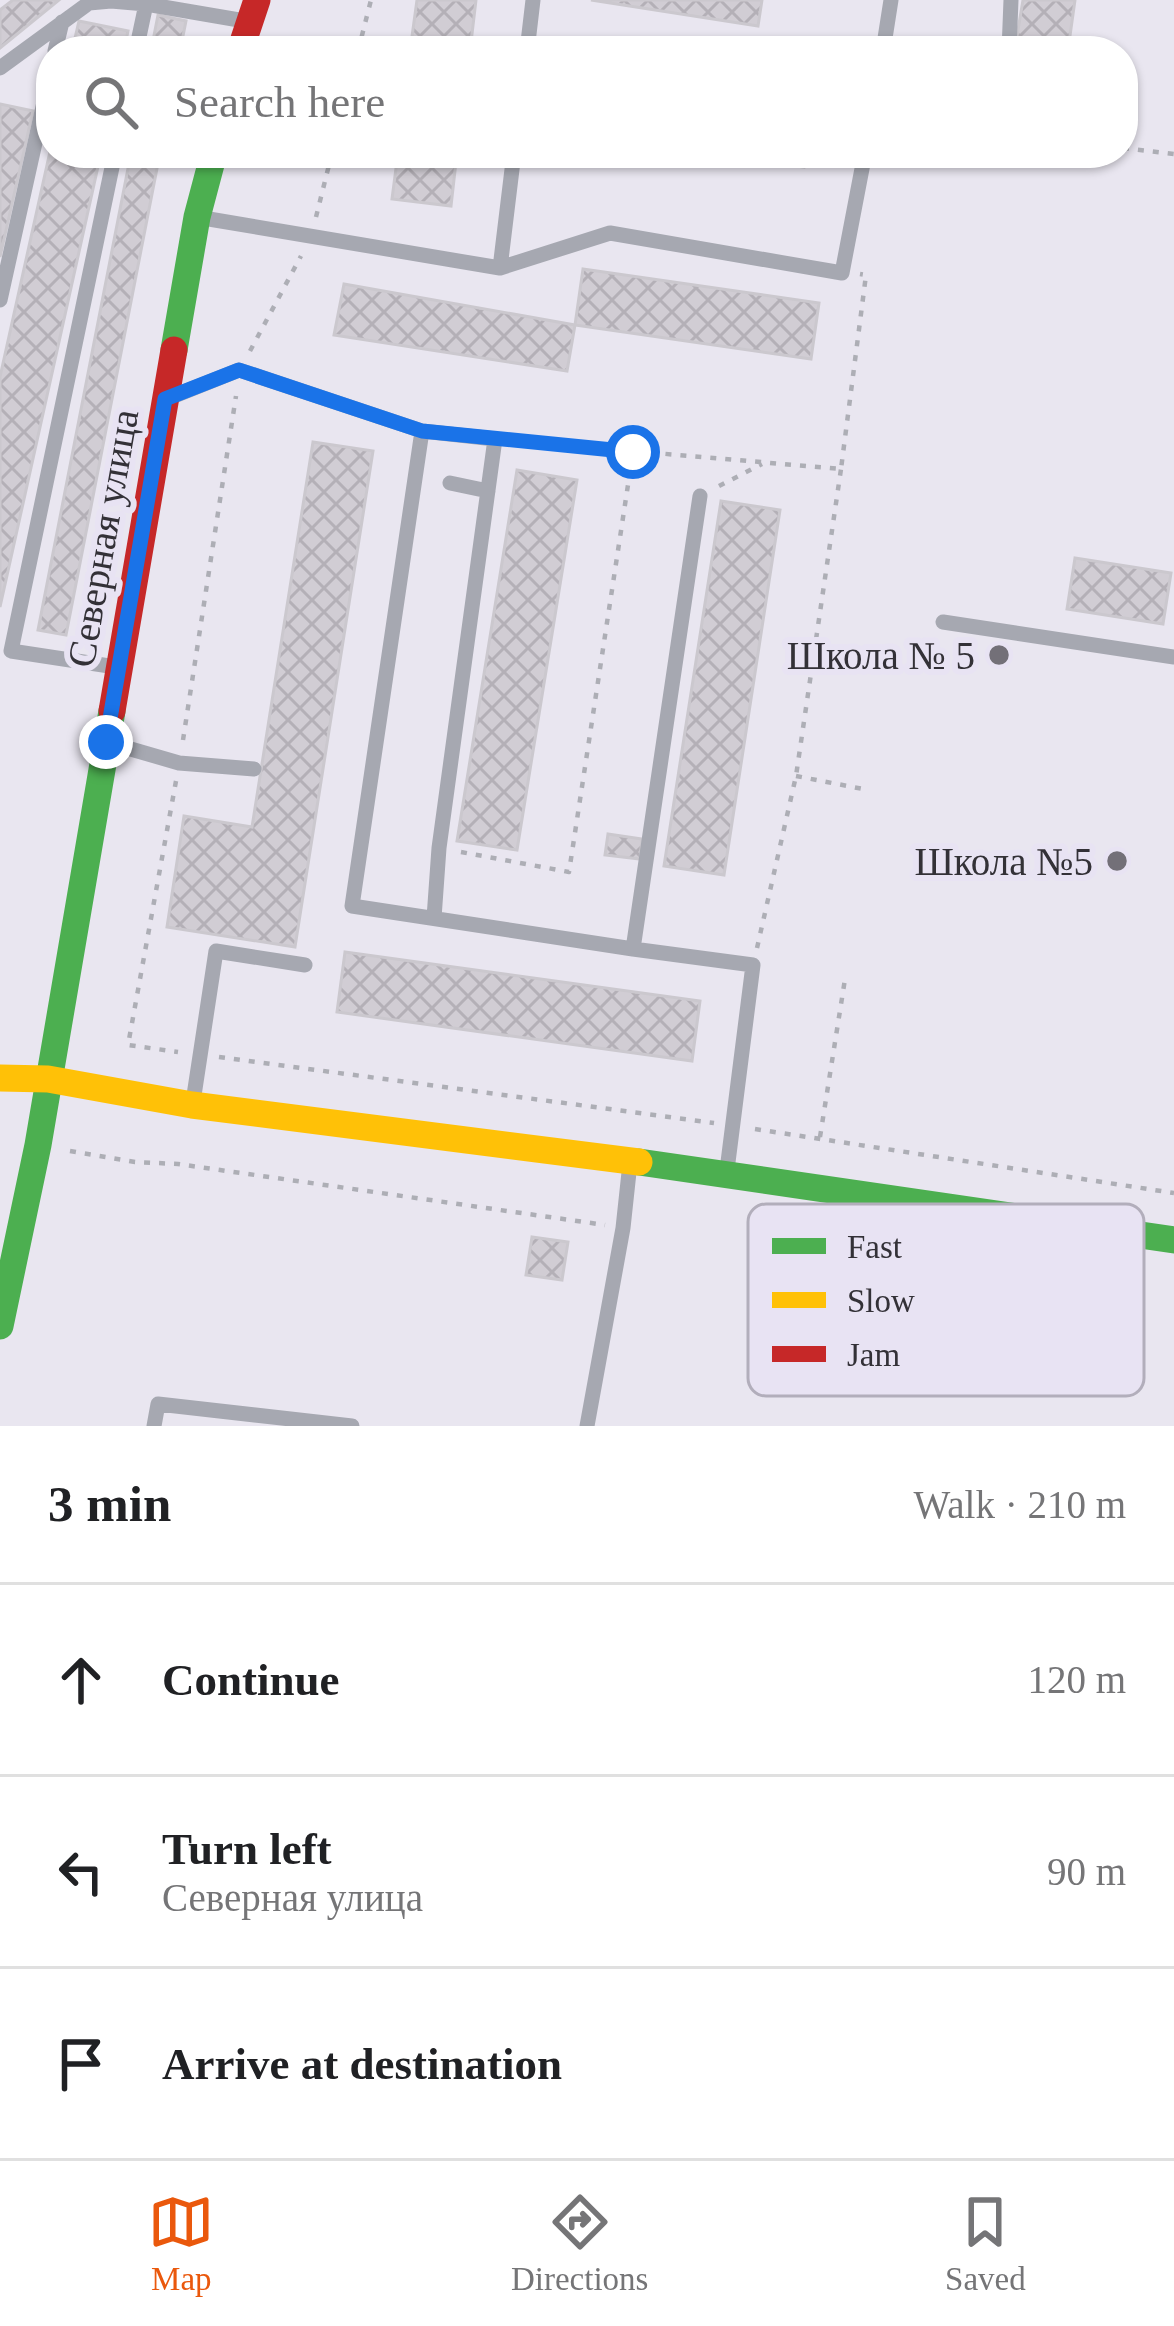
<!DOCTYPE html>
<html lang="en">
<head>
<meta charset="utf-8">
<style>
	:root { --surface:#fff; --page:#f6f6f6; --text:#202124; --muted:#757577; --line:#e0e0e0; --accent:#ea580c }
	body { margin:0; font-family:"Times New Roman",serif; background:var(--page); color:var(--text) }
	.stop { position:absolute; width:36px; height:36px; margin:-27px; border:9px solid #1a73e8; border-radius:50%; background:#fff }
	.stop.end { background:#1a73e8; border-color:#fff; box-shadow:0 3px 12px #0008 }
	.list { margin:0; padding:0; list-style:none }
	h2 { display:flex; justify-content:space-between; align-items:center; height:156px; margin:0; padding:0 48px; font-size:51px }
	h2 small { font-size:39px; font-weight:400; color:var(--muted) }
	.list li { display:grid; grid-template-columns:78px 1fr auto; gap:36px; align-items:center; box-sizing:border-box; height:192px; padding:0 48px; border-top:3px solid var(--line) }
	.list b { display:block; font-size:45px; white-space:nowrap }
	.list p { margin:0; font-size:39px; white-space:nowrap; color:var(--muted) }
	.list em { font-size:39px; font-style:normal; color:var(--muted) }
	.icon { flex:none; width:66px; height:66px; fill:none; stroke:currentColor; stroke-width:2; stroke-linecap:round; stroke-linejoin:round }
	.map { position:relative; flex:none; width:1174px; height:1426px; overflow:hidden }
	.search { position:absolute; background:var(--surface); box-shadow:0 3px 9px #0004; left:36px; right:36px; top:36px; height:132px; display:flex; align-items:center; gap:30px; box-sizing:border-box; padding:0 42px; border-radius:48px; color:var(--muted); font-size:45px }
	.sheet { height:732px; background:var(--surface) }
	nav { display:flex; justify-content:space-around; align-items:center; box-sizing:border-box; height:168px; border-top:3px solid var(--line); background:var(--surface); font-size:33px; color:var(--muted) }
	nav a { display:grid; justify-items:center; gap:6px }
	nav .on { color:var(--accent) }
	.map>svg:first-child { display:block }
	.building { fill:url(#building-cross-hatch); stroke:#cbc8ce; stroke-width:3 }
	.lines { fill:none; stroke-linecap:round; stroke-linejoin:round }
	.path { stroke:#adaeb5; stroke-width:4.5; stroke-dasharray:6 9; stroke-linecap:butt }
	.lane { stroke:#a6a8b1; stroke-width:15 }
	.fast { stroke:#4caf50; stroke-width:27 }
	.slow { stroke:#ffc107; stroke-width:27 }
	.jam { stroke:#c62828; stroke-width:27 }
	.route { stroke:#1a73e8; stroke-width:15 }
	.poi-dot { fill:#737078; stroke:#e8e3f3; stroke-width:4.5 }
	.labels { text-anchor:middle; stroke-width:12; stroke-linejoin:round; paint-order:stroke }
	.street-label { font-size:39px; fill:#333137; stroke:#e8e3f3 }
	.poi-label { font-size:39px; fill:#333137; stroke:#e8e3f3; text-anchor:end }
	.key { fill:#e8e3f3; stroke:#b2aebb; stroke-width:3 }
	.key-label { font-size:33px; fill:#333137 }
</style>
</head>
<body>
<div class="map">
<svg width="1174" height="1426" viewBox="0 0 1174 1426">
	<defs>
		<pattern id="building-cross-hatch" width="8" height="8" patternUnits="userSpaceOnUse" patternTransform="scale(3)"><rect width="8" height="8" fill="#d1cdd4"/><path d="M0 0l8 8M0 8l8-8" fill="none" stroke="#b4b0b7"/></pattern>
	</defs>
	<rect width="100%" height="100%" fill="#e9e6f0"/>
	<!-- building -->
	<path class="building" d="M13,0H59L0,48V10Z
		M417,0H476L470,51H410Z
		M591,0H762L758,26Z
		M1023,0H1075L1068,50L1016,42Z
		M158,15L186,21L180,51H151Z
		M79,21L128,31L124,51H72Z
		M0,104L33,111L0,257Z
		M51,147V153H101L0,607V377Z
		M131,153H160L66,635L38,630Z
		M398,153H457L451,206L392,199Z
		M743,153H806L804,167L743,159Z
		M583,269L819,303L811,359L575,325Z
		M344,284L575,325L567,371L334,335Z
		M313,442L373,451L295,947L167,927L184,816L252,827Z
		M517,470L577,480L517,850L457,841Z
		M721,501L780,510L724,875L664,866Z
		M1075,558L1171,573L1163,624L1067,609Z
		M608,834L642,839L640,859L605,855Z
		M345,952L700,1001L692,1061L337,1012Z
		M532,1237L568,1242L562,1280L526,1275Z"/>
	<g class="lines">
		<!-- path -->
		<path class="path" d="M358,51L371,0
			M1123,148L1174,154
			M316,217L332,153
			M250,351L301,256
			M516,441L841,469L866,275L860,274
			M719,486L762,464
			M183,740L236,396
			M796,776L863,789
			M176,781L128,1045L178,1052
			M461,852L569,872L633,452
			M757,948L796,776L841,469
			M219,1057L714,1123
			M755,1129L1174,1193
			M820,1137L845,979
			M70,1151L135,1162L178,1164L605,1225"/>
		<!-- lane -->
		<path class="lane" d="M55,51L62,22
			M136,51L146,4L245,21
			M527,51L533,0
			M883,51L891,0
			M1009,51L1011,0
			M0,68L89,3L111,1L146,4
			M115,153L11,651L116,667
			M203,218L500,268L514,153
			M500,268L610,233L842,273L865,153
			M0,300L51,71
			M174,396L239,370L422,431L495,439L439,848L434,918
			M422,431L352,906L633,949
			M450,483L488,491
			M700,496L633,949L753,965L727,1170
			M943,622L1174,657
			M110,743L179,763L254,769
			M193,1102L216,951L305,965
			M1111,1304L1121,1236
			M154,1426L158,1404L352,1426
			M587,1426L623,1228L630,1163"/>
		<!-- fast -->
		<path class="fast" d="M174,350L197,217L214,153
			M639,1162L1174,1240
			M0,1326L38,1145L112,711"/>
		<!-- slow -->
		<path class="slow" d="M0,1078L48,1079L192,1105L639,1162"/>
		<!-- jam -->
		<path class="jam" d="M240,51L257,0
			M112,711L174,350"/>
	</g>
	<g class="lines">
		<!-- route -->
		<path class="route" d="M106,742L165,399L239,370L422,431L633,452"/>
	</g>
	<!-- markers -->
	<g class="poi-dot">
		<circle cx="999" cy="655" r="12"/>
		<circle cx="1117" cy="861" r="12"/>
	</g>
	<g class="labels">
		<!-- street labels -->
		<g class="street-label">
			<text transform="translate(102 538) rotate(-80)" y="14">Северная улица</text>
		</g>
		<!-- poi labels -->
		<g class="poi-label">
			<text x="975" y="669">Школа № 5</text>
			<text x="1093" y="875">Школа №5</text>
		</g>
	</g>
	<!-- legend -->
	<rect x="748" y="1204" width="396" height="192" rx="18" class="key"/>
	<rect x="772" y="1238" width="54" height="16" fill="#4caf50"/>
	<rect x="772" y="1292" width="54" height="16" fill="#ffc107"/>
	<rect x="772" y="1346" width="54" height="16" fill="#c62828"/>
	<g class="key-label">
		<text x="847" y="1258">Fast</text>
		<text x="847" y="1312">Slow</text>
		<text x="847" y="1366">Jam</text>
	</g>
</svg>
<div class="stop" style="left:633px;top:452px"></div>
<div class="stop end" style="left:106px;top:742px"></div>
<div class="search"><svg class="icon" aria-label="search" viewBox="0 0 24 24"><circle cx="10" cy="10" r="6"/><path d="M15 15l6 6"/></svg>Search here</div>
</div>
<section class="sheet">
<h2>3 min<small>Walk · 210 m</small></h2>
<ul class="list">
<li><svg class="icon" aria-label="ahead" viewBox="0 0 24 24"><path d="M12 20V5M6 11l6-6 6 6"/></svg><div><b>Continue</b></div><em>120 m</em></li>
<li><svg class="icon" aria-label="left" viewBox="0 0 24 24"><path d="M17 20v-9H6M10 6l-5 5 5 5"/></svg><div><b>Turn left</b><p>Северная улица</p></div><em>90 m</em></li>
<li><svg class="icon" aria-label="arrive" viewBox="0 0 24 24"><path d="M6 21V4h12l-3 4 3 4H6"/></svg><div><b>Arrive at destination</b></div></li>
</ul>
</section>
<nav>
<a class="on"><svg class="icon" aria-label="map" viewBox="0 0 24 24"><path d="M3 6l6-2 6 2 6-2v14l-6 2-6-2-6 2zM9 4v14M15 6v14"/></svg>Map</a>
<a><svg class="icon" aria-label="directions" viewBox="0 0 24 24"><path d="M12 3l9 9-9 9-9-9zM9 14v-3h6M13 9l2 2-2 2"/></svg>Directions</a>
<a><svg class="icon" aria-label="saved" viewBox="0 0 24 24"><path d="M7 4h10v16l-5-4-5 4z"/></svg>Saved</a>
</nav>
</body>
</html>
